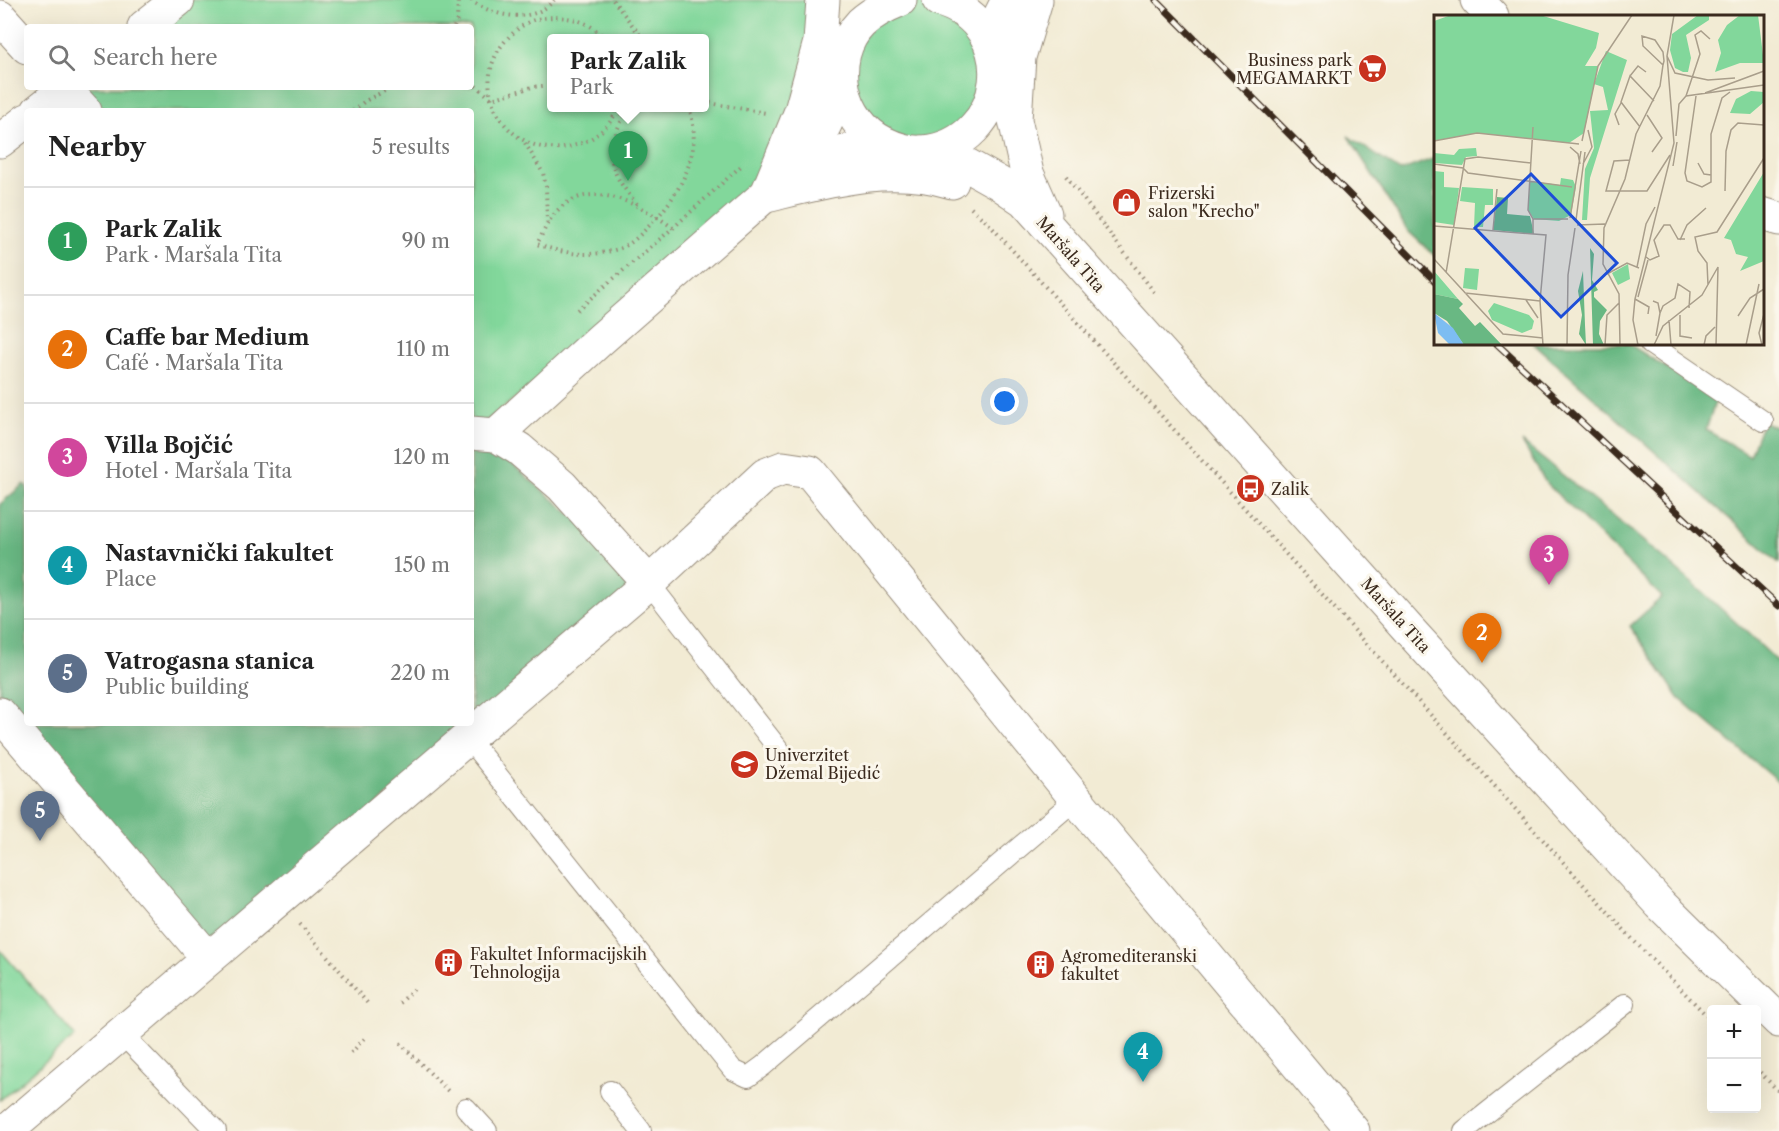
<!DOCTYPE html>
<html lang="en">
<head>
<meta charset="utf-8">
<style>
	:root { --surface:#fff; --page:#f6f6f6; --text:#222; --muted:#767676; --line:#e0e0e0; --accent:#c8321e }
	body { margin:0; font-family:"Libre Caslon Text",serif; background:var(--page); color:var(--text) }
	.controls { position:absolute; right:18px; bottom:18px; display:grid; overflow:hidden; border-radius:6px; box-shadow:0 6px 24px #0002 }
	.controls button { width:54px; height:54px; display:grid; place-items:center; padding:0; border:0; border-bottom:2px solid var(--line); background:var(--surface); color:var(--text); font:30px sans-serif }
	.you { position:absolute; left:1005px; top:402px; width:21px; height:21px; margin:-15px; border:4px solid #fff; border-radius:50%; background:#1a73e8; box-shadow:0 0 0 9px #1a73e833 }
	.badge { display:grid; place-items:center; width:39px; height:39px; border-radius:50%; background:var(--accent); color:#fff; font-size:20px; font-weight:700 }
	.pin { position:absolute; translate:-50% -50px; filter:drop-shadow(0 2px 3px #0008) }
	.pin::after { content:''; position:absolute; top:32px; width:21px; height:18px; background:inherit; clip-path:polygon(0 0,100% 0,50% 100%) }
	.popup { position:absolute; left:547px; top:34px; width:162px; height:78px; box-sizing:border-box; display:grid; place-content:center; border-radius:6px; background:var(--surface); filter:drop-shadow(0 2px 4px #0005); font-size:20px; white-space:nowrap; color:var(--muted) }
	.popup b { font-size:22px; color:var(--text) }
	.popup::after { content:''; position:absolute; left:50%; top:100%; margin-left:-12px; border:12px solid transparent; border-top-color:var(--surface) }
	.list { margin:0; padding:0; list-style:none }
	h2 { display:flex; justify-content:space-between; align-items:center; height:78px; margin:0; padding:0 24px; font-size:26px }
	h2 small { font-size:20px; font-weight:400; color:var(--muted) }
	.list li { display:grid; grid-template-columns:39px 1fr auto; gap:18px; align-items:center; box-sizing:border-box; height:108px; padding:0 24px; border-top:2px solid var(--line) }
	.list b { display:block; font-size:22px; white-space:nowrap }
	.list p { margin:0; font-size:20px; white-space:nowrap; color:var(--muted) }
	.list em { font-size:20px; font-style:normal; color:var(--muted) }
	.icon { flex:none; width:33px; height:33px; fill:none; stroke:currentColor; stroke-width:2; stroke-linecap:round; stroke-linejoin:round }
	.map { position:relative; flex:none; width:1779px; height:1131px; overflow:hidden }
	.search { position:absolute; background:var(--surface); box-shadow:0 6px 24px #0002; left:24px; top:24px; width:450px; height:66px; display:flex; align-items:center; gap:15px; box-sizing:border-box; padding:0 21px; border-radius:6px; color:var(--muted); font-size:22px }
	.panel { position:absolute; background:var(--surface); box-shadow:0 6px 24px #0002; left:24px; top:108px; width:450px; height:618px; border-radius:6px }
	.map>svg:first-child { display:block }
	.green { fill:#82d79b; stroke:#5e805c; stroke-width:1.5; fill-rule:evenodd }
	.forest { fill:#69b883; stroke:#527150; stroke-width:1.5 }
	.lines { fill:none; stroke-linecap:round; stroke-linejoin:round }
	.service-casing { stroke:#968a79; stroke-width:22 }
	.minor-casing { stroke:#968a79; stroke-width:35 }
	.tertiary-casing { stroke:#968a79; stroke-width:35 }
	.path { stroke:#968a79; stroke-width:4; stroke-dasharray:1.5 4.5; stroke-linecap:butt }
	.service { stroke:#fff; stroke-width:20 }
	.minor { stroke:#fff; stroke-width:33 }
	.tertiary { stroke:#fff; stroke-width:33 }
	.rail-casing { stroke:#3b2a1e; stroke-width:7 }
	.rail { stroke:#fbf7ec; stroke-width:4.5; stroke-dasharray:14; stroke-linecap:butt }
	.labels { text-anchor:middle; stroke-width:6; stroke-linejoin:round; paint-order:stroke }
	.poi-label { font-size:16px; fill:#3b2a1e; stroke:#fbf7ec; text-anchor:start }
	.street-label { font-size:16px; fill:#3b2a1e; stroke:#fbf7ec }
	.inset-road { fill:none; stroke:#a99e8b; stroke-width:1.5 }
	.view { fill:#1d4ed8; fill-opacity:0.15; stroke:#1d4ed8; stroke-width:3 }
	.inset-edge { fill:none; stroke:#3b2a1e; stroke-width:3 }
</style>
</head>
<body>
<div class="map">
<svg width="1779" height="1131" viewBox="0 0 1779 1131">
	<rect width="100%" height="100%" fill="#fbf7ec"/>
	<filter id="ink" filterUnits="userSpaceOnUse"><feTurbulence type="fractalNoise" baseFrequency=".0167" numOctaves="2"/><feDisplacementMap in="SourceGraphic" scale="12" xChannelSelector="R" yChannelSelector="G"/><feConvolveMatrix kernelMatrix="1 2 1 2 8 2 1 2 1" color-interpolation-filters="sRGB"/></filter>
	<filter id="wash" filterUnits="userSpaceOnUse"><feTurbulence type="fractalNoise" baseFrequency=".008" numOctaves="4" result="noise"/><feDisplacementMap in="SourceGraphic" scale="24" xChannelSelector="R" yChannelSelector="G"/><feGaussianBlur stdDeviation="1.35" result="paint"/><feColorMatrix in="noise" values="0 0 0 0 0 0 0 0 0 0 0 0 0 0 0 0 0 1.4 0 .05"/><feComposite in="paint" operator="in"/></filter>
	<g filter="url(#wash)">
		<rect width="100%" height="100%" fill="#f2ebd4"/>
		<!-- green -->
		<path class="green" d="M178,0H823L766,196L691,260L471,433V111H85L68,87H471V27H144ZM552,39H704V108H552Z
			M916,0L938,3L975,27L982,112L922,148L859,119L849,50L895,4Z
			M0,950L75,1036L0,1100Z"/>
		<!-- forest -->
		<path class="forest" d="M1348,136L1400,171L1435,158V256L1408,231Z
			M1534,344H1629L1716,399L1706,430L1750,456L1763,421L1779,429V563Z
			M471,433H475L646,578L203,952L0,714V504L24,484L27,487V723H471Z
			M1522,442C1610,513 1698,584 1779,663V783L1679,698L1630,626L1662,597L1546,483Z"/>
	</g>
	<g filter="url(#ink)">
		<g class="lines">
			<defs>
				<path id="service" d="M1650,344L1763,421
					M649,583L780,751
					M467,737L733,1070L748,1077L763,1066L1076,799
					M121,1033L216,1131
					M610,1091L641,1131
					M466,1108L487,1131
					M1464,1131L1625,1004"/>
				<path id="minor" d="M1477,0L1492,16
					M0,17L27,47
					M144,27L178,0
					M63,87L85,111
					M38,111L68,87
					M0,141L27,120
					M810,156L852,150L896,149
					M1762,214L1779,219
					M471,433L496,435L519,449L562,486L649,583
					M496,435L601,339L810,156L829,116L841,72
					M0,714L208,958
					M7,1131L649,583L765,475L783,468L810,472L1076,799L1353,1131"/>
				<path id="tertiary" d="M900,0C885,6 873,12 861,23C826,59 841,122 884,143C896,149 909,153 923,152C1009,144 1024,24 939,0
					M1036,0L1019,57L1015,120L1027,173L1045,214
					M991,46L1001,14L1008,0
					M921,152L967,165L999,183L1024,200L1410,631L1660,904L1779,1021
					M766,196C828,181 889,163 952,182
					M766,196L801,111L820,42L823,0"/>
			</defs>
			<!-- service casing -->
			<use href="#service" class="service-casing"/>
			<!-- minor casing -->
			<use href="#minor" class="minor-casing"/>
			<!-- tertiary casing -->
			<use href="#tertiary" class="tertiary-casing"/>
			<!-- path -->
			<path class="path" d="M471,0C494,18 534,24 554,0
				M613,0L643,39
				M454,27L457,20L458,0
				M605,39C590,20 566,15 543,18C531,19 519,27 511,35C458,85 511,168 579,144C595,139 612,124 618,108
				M471,82L492,99L532,87L552,85
				M704,102L766,113
				M609,108L625,116
				M633,108C626,113 620,122 617,131C604,163 616,179 637,204
				M353,111L365,101L392,87
				M525,143L543,173L546,186L547,223
				M1066,176L1154,292
				M971,208L988,223L1635,942L1712,1021
				M673,228C642,205 589,176 556,212C548,221 543,233 537,244C564,254 589,258 618,249C631,245 641,234 651,224C681,193 704,151 689,108
				M577,310L673,228L742,165
				M300,924L369,1005
				M400,1003L414,989
				M400,1043L448,1091
				M351,1053L366,1037
				M1756,1068L1779,1092"/>
			<!-- service -->
			<use href="#service" class="service"/>
			<!-- minor -->
			<use href="#minor" class="minor"/>
			<!-- tertiary -->
			<use href="#tertiary" class="tertiary"/>
			<defs>
				<path id="rail" d="M1156,0L1436,282
					M1497,344L1779,606"/>
			</defs>
			<!-- rail casing -->
			<use href="#rail" class="rail-casing"/>
			<!-- rail -->
			<use href="#rail" class="rail"/>
		</g>
	</g>
	<!-- icons -->
	<defs>
		<symbol id="supermarket-disc" viewBox="-11 -11 22 22"><circle r="9.5" fill="#c8321e" stroke="#fbf7ec"/><path d="M-6-5.5h2.5l.6 2H6L4.5 2H-2.5L-4.4-4H-6ZM-1.5 3.2a1.3 1.3 0 1 0 .1 0ZM3 3.2a1.3 1.3 0 1 0 .1 0Z" fill="#fff"/></symbol>
		<symbol id="shop-disc" viewBox="-11 -11 22 22"><circle r="9.5" fill="#c8321e" stroke="#fbf7ec"/><path d="M-5-2.5h2.3a2.7 3.5 0 0 1 5.4 0H5L5.5 6h-11ZM-1.5-2.5h3a1.5 2.3 0 0 0-3 0Z" fill="#fff"/></symbol>
		<symbol id="bus-disc" viewBox="-11 -11 22 22"><circle r="9.5" fill="#c8321e" stroke="#fbf7ec"/><path d="M-5-6H5V4H4V6H2V4H-2V6H-4V4H-5ZM-3.5-4V0h7V-4ZM-3.5 1.2v1.5H-2V1.2ZM2 1.2v1.5H3.5V1.2Z" fill="#fff"/></symbol>
		<symbol id="university-disc" viewBox="-11 -11 22 22"><circle r="9.5" fill="#c8321e" stroke="#fbf7ec"/><path d="M0-5L7-2L0 1L-7-2ZM-4 1L0 2.5L4 1V4Q0 6-4 4Z" fill="#fff"/></symbol>
		<symbol id="building-disc" viewBox="-11 -11 22 22"><circle r="9.5" fill="#c8321e" stroke="#fbf7ec"/><path d="M-4-6H4V6H1V3H-1V6H-4ZM-2.5-4.3h1.7v1.8h-1.7ZM.8-4.3h1.7v1.8H.8ZM-2.5-1h1.7V.8h-1.7ZM.8-1h1.7V.8H.8Z" fill="#fff"/></symbol>
	</defs>
	<g fill-rule="evenodd">
		<use href="#supermarket-disc" x="1356" y="52" width="33" height="33"/>
		<use href="#shop-disc" x="1110" y="186" width="33" height="33"/>
		<use href="#bus-disc" x="1234" y="472" width="33" height="33"/>
		<use href="#university-disc" x="728" y="748" width="33" height="33"/>
		<use href="#building-disc" x="432" y="946" width="33" height="33"/>
		<use href="#building-disc" x="1024" y="948" width="33" height="33"/>
	</g>
	<g class="labels">
		<!-- poi labels -->
		<g class="poi-label">
			<text x="1352" y="66" text-anchor="end">Business park<tspan x="1352" dy="18">MEGAMARKT</tspan></text>
			<text x="1148" y="199">Frizerski<tspan x="1148" dy="18">salon "Krecho"</tspan></text>
			<text x="1271" y="495">Zalik</text>
			<text x="765" y="761">Univerzitet<tspan x="765" dy="18">Džemal Bijedić</tspan></text>
			<text x="470" y="960">Fakultet Informacijskih<tspan x="470" dy="18">Tehnologija</tspan></text>
			<text x="1061" y="962">Agromediteranski<tspan x="1061" dy="18">fakultet</tspan></text>
		</g>
		<!-- street labels -->
		<g class="street-label">
			<text transform="translate(1071 254) rotate(49)" y="6">Maršala Tita</text>
			<text transform="translate(1396 615) rotate(48)" y="6">Maršala Tita</text>
		</g>
	</g>
	<!-- overview -->
	<g transform="translate(1434 15)">
		<rect width="330" height="330" fill="#f2ebd4"/>
		<path d="M17,0H106L165,18L162,33L151,51H164L150,118L135,128L43,118L0,126V6ZM264,0H275V5L252,20L257,43L254,57H249L241,53L236,35L238,19ZM306,0H324L330,48H306L281,57L287,38L284,25L293,10ZM172,36L193,45L156,163L153,205H148L151,154L160,133L156,96L174,95L169,72L160,69ZM317,76L330,77V87L316,99L296,98L302,84ZM42,133L43,141L32,142L28,150L0,148V138L20,140L25,134ZM0,156L10,157V172L25,173L20,210L0,207ZM330,157V246L306,256L314,242L302,239L297,225L290,223ZM127,163L139,165L142,172L137,200L125,206L100,204L94,195L96,166L126,170ZM28,172L59,174V190H51L49,212H40L41,188L26,186ZM194,249L196,264L184,270L178,258ZM31,253L45,254L43,275L29,273ZM0,256L24,284L0,279ZM60,288L95,300L100,306L98,314L88,318L58,305L54,296Z" fill="#82d79b"/>
		<path d="M63,182L74,183L73,199L96,201L100,219L59,215ZM156,233L160,239L158,265L164,275L160,277V282L173,295L166,306L165,319L170,330H159ZM149,256L151,310L152,330L145,319L148,300L144,276ZM0,279L24,284L29,289L25,293L41,311L46,307L68,330H30L13,306L0,298Z" fill="#69b883"/>
		<path d="M0,298L19,313L30,330H16L4,318Z" fill="#7dbdf2"/>
		<path class="inset-road" d="M233,41L241,58L274,65L301,63M196,61L204,51L212,57M271,78L330,56M252,81L266,39L261,20L267,16L276,24M262,81L251,158L253,166L268,172L277,167V119L288,83L296,77M213,100L228,123L218,137M185,110L181,99L187,88M99,112L94,195L99,204V219M206,112L187,87L196,61L220,86M242,121L245,89L252,81L330,70M0,126L43,118L145,129M148,126L164,51L198,0M136,132L144,139L146,149M196,145L180,146L172,176H213L236,140M264,148L270,159L277,160M0,149L29,153L34,158L138,172M149,149L158,132L154,115M239,151L243,127M291,176L292,136L297,115L304,108L330,110M136,203L147,136M99,204H134M142,205L151,137M143,210L171,209M0,211L112,220L106,286L109,330M59,215L63,174M246,225L253,210L272,193M212,242L216,245L225,241L220,225L230,210H236L244,224H251M0,244L69,319L109,323M203,252L212,209L221,192M12,258L31,144L44,142L97,148M173,259L193,248L205,253M274,270L273,248L264,236L261,222L283,217L330,143M31,278L106,286M204,282L214,245M201,284L215,292L214,299M92,285L104,303M219,286L224,288L226,298L222,321M226,298L229,291L241,283L244,269L256,277L255,293M246,300V321L258,323M304,301L316,283L330,274M235,305L237,330M133,330L134,260L141,213M171,330L173,300L185,288M186,330L185,279L169,249L170,213L191,164L202,119L226,71L229,50L230,46L229,37L221,25L208,21L209,31L229,50M204,330L199,305L201,284L240,128L233,41L240,0M220,330L229,311L268,280L284,252L282,330M270,330L272,321L281,312M312,330L325,269M328,330L325,318L330,299"/>
		<path class="view" d="M97,159L183,248L127,302L41,213Z"/>
		<rect width="330" height="330" class="inset-edge"/>
	</g>
</svg>
<div class="controls">
<button>+</button>
<button>−</button>
</div>
<div class="you"></div>
<div class="pin badge" style="left:628px;top:181px;background:#2e9e5b">1</div>
<div class="popup"><b>Park Zalik</b>Park</div>
<div class="pin badge" style="left:1482px;top:663px;background:#e8710a">2</div>
<div class="pin badge" style="left:1549px;top:585px;background:#d1479c">3</div>
<div class="pin badge" style="left:1143px;top:1082px;background:#0f9aa8">4</div>
<div class="pin badge" style="left:40px;top:841px;background:#5c6f8a">5</div>
<div class="search"><svg class="icon" aria-label="search" viewBox="0 0 24 24"><circle cx="10" cy="10" r="6"/><path d="M15 15l6 6"/></svg>Search here</div>
<section class="panel">
<h2>Nearby<small>5 results</small></h2>
<ul class="list">
<li><span class="badge" style="background:#2e9e5b">1</span><div><b>Park Zalik</b><p>Park · Maršala Tita</p></div><em>90 m</em></li>
<li><span class="badge" style="background:#e8710a">2</span><div><b>Caffe bar Medium</b><p>Café · Maršala Tita</p></div><em>110 m</em></li>
<li><span class="badge" style="background:#d1479c">3</span><div><b>Villa Bojčić</b><p>Hotel · Maršala Tita</p></div><em>120 m</em></li>
<li><span class="badge" style="background:#0f9aa8">4</span><div><b>Nastavnički fakultet</b><p>Place</p></div><em>150 m</em></li>
<li><span class="badge" style="background:#5c6f8a">5</span><div><b>Vatrogasna stanica</b><p>Public building</p></div><em>220 m</em></li>
</ul>
</section>
</div>
</body>
</html>
